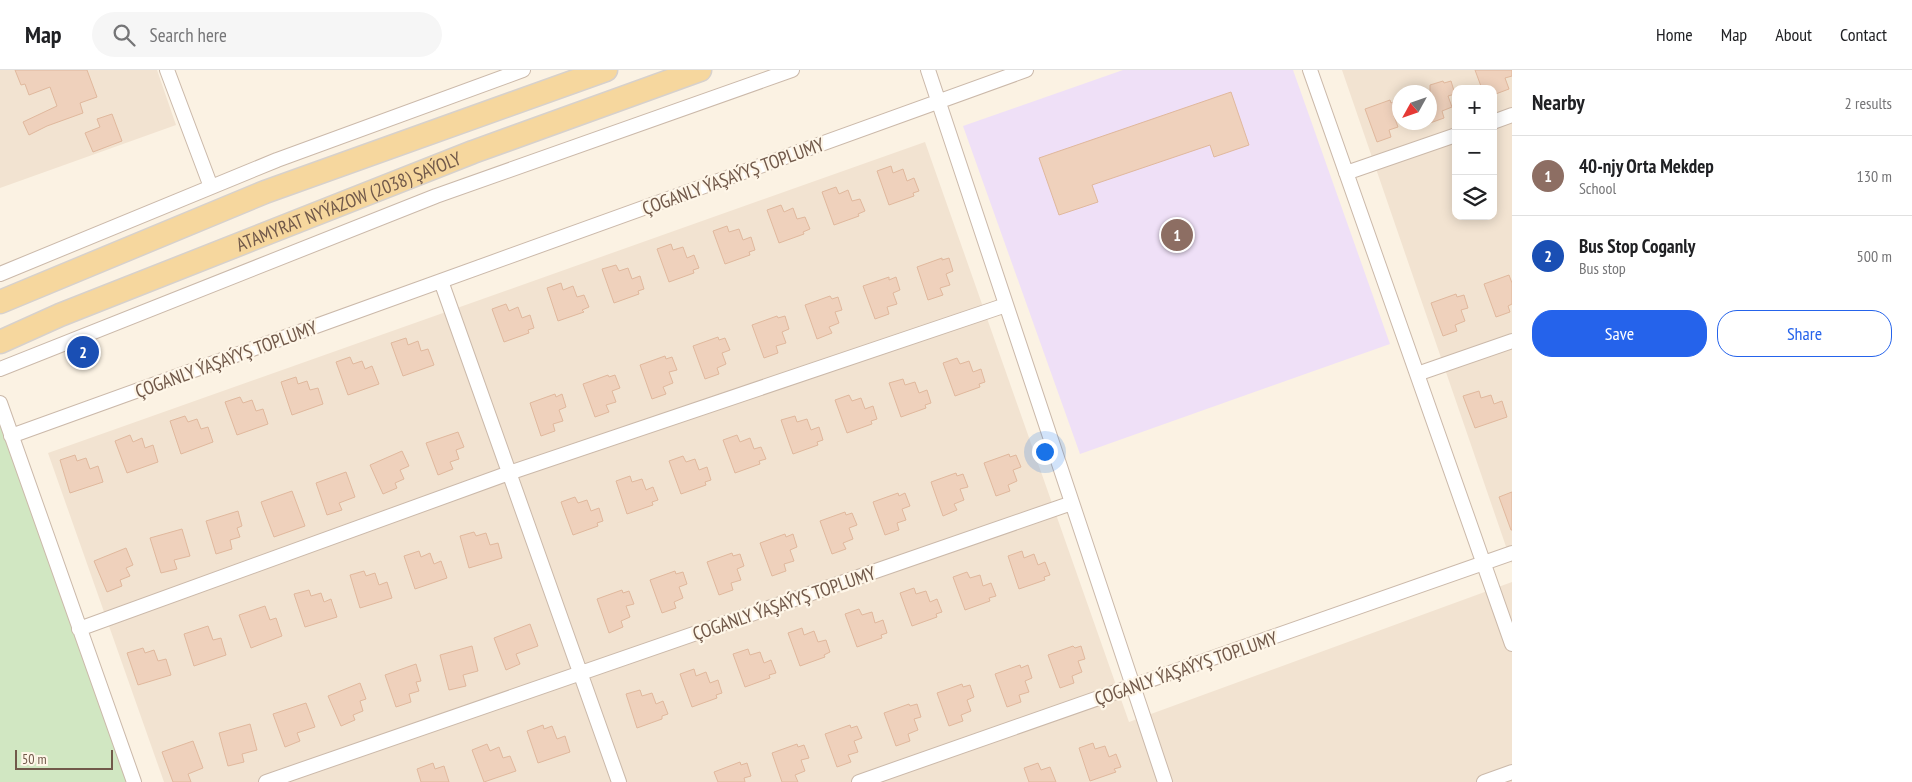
<!DOCTYPE html>
<html lang="en">
<head>
<meta charset="utf-8">
<style>
	:root { --surface:#fff; --page:#f6f6f6; --text:#202124; --muted:#757577; --line:#e0e0e0; --accent:#2563eb }
	body { margin:0; font-family:"PT Sans Narrow",sans-serif; background:var(--page); color:var(--text) }
	.controls { position:absolute; right:15px; top:15px; display:grid; overflow:hidden; border-radius:10px; box-shadow:0 2px 12px #0003 }
	.controls button { width:45px; height:45px; display:grid; place-items:center; padding:0; border:0; border-bottom:1px solid var(--line); background:var(--surface); color:var(--text); font:25px sans-serif }
	.compass { position:absolute; left:1392px; top:15px; width:45px; height:45px; border-radius:50%; background:var(--surface); box-shadow:0 2px 12px #0003; rotate:230deg }
	.scale { position:absolute; left:15px; bottom:12px; width:98px; box-sizing:border-box; padding-left:5px; border:2px solid #71594a; border-top:0; font-size:14px; line-height:18px; white-space:nowrap; color:#71594a; -webkit-text-stroke:4px #fef6e8; paint-order:stroke }
	.you { position:absolute; left:1044px; top:381px; width:18px; height:18px; margin:-12px; border:4px solid #fff; border-radius:50%; background:#1a73e8; box-shadow:0 0 0 8px #1a73e833 }
	.badge { display:grid; place-items:center; width:32px; height:32px; border-radius:50%; background:var(--accent); color:#fff; font-size:16px; font-weight:700 }
	.pin { position:absolute; translate:-50% -50%; border:2px solid #fff; box-shadow:0 1px 5px #0006 }
	.list { margin:0; padding:0; list-style:none }
	h2 { display:flex; justify-content:space-between; align-items:center; height:65px; margin:0; padding:0 20px; font-size:21px }
	h2 small { font-size:16px; font-weight:400; color:var(--muted) }
	.list li { display:grid; grid-template-columns:32px 1fr auto; gap:15px; align-items:center; box-sizing:border-box; height:80px; padding:0 20px; border-top:1px solid var(--line) }
	.list b { display:block; font-size:19px; white-space:nowrap }
	.list p { margin:0; font-size:16px; white-space:nowrap; color:var(--muted) }
	.list em { font-size:16px; font-style:normal; color:var(--muted) }
	.actions { display:flex; gap:10px; padding:15px 20px }
	.actions a { flex:1; padding:11px 0; border:1px solid var(--accent); border-radius:20px; text-align:center; font-size:18px; color:var(--accent) }
	.actions .main { background:var(--accent); color:#fff }
	.icon { flex:none; width:28px; height:28px; fill:none; stroke:currentColor; stroke-width:2; stroke-linecap:round; stroke-linejoin:round }
	.map { position:relative; flex:none; width:1512px; height:712px; overflow:hidden }
	header { display:flex; align-items:center; gap:30px; box-sizing:border-box; height:70px; padding:0 25px; background:var(--surface); border-bottom:1px solid var(--line) }
	header strong { font-size:24px }
	nav { display:flex; gap:28px; margin-inline-start:auto; font-size:18px }
	.search { width:350px; height:45px; background:var(--page); display:flex; align-items:center; gap:12px; box-sizing:border-box; padding:0 18px; border-radius:28px; color:var(--muted); font-size:19px }
	main { display:flex }
	aside { flex:1; background:var(--surface) }
	.map>svg:first-child { display:block }
	.residential { fill:#f2e3d1; fill-rule:evenodd }
	.education { fill:#efe0f7 }
	.green { fill:#d1e7c2 }
	.building { fill:#efd1bc; stroke:#e0b89d }
	.lines { fill:none; stroke-linecap:round; stroke-linejoin:round }
	.street-casing { stroke:#cbb9aa; stroke-width:16 }
	.primary-casing { stroke:#d7d1cc; stroke-width:25 }
	.street { stroke:#fff; stroke-width:14 }
	.primary { stroke:#f6d79e; stroke-width:22 }
	.labels { text-anchor:middle; stroke-width:4.5; stroke-linejoin:round; paint-order:stroke }
	.street-label { font-size:19px; fill:#71594a; stroke:#fef6e8 }
</style>
</head>
<body>
<header>
<strong>Map</strong>
<div class="search"><svg class="icon" aria-label="search" viewBox="0 0 24 24"><circle cx="10" cy="10" r="6"/><path d="M15 15l6 6"/></svg>Search here</div>
<nav><a>Home</a><a>Map</a><a>About</a><a>Contact</a></nav>
</header>
<main>
<div class="map">
<svg width="1512" height="712" viewBox="0 0 1512 712">
	<rect width="100%" height="100%" fill="#fbf2e3"/>
	<!-- residential -->
	<path class="residential" d="M0,0H157L176,55L0,118Z
		M1342,0H1512V494ZM1456,19H1493V146H1456ZM1400,22H1430V52H1400Z
		M925,72L1129,652L1512,512V712H164L48,383Z"/>
	<!-- education -->
	<path class="education" d="M1123,0H1293L1390,274L1080,384L963,56Z"/>
	<!-- green -->
	<path class="green" d="M0,344L130,712H0Z"/>
	<!-- building -->
	<path class="building" d="M15,0H87L97,27L80,33L83,43L47,56L29,65L23,52L57,36L50,17L29,25L25,14L21,15Z
		M1475,0H1512V6L1505,8L1509,19L1493,25V19H1482Z
		M1443,11L1444,13L1451,11L1455,24L1448,26L1452,37L1442,41L1444,48L1430,53V15Z
		M1231,22L1249,75L1214,87L1210,75L1092,115L1098,132L1059,145L1039,88Z
		M1390,30L1391,33L1397,30L1400,36V44L1394,46L1398,57L1389,60L1391,67L1377,72L1365,39Z
		M112,44L122,71L93,82L85,63L100,57L97,49Z
		M891,96L893,103L903,99L907,111L914,108L919,121L913,123L914,126L889,135L877,101Z
		M836,117L839,124L848,120L852,131L860,129L865,141L858,144L859,146L834,155L822,122Z
		M781,135L784,142L793,138L797,149L805,147L810,159L803,162L804,164L779,173L767,140Z
		M727,156L729,162L739,159L743,170L751,167L755,180L749,182L750,185L725,194L713,161Z
		M671,174L673,180L683,177L687,188L694,185L699,198L693,200L694,203L669,212L657,179Z
		M942,188V190L949,188L953,201L946,204L950,215L940,218L943,225L928,230L917,197Z
		M616,195L619,201L628,198L632,209L640,206L644,219L638,221L639,224L614,233L602,199Z
		M1509,205L1512,213V234L1508,236L1510,242L1496,247L1484,214Z
		M889,207V210L896,207L900,220L893,223L897,234L887,237L889,244L875,249L863,216Z
		M561,213L563,220L573,216L577,227L584,225L589,237L582,240L584,242L558,251L547,218Z
		M1456,224L1457,227L1464,225L1468,238L1461,240L1465,251L1455,255L1457,261L1443,266L1431,233Z
		M830,226L832,229L838,227L842,240L835,242L839,253L829,257L832,263L817,269L805,235Z
		M506,234L509,241L518,237L522,248L530,245L534,258L528,260L529,263L504,272L492,239Z
		M777,246L778,248L785,246L789,259L782,262L786,273L776,276L778,283L764,288L752,255Z
		M718,267L719,270L725,268L730,280L722,283L726,294L717,298L719,304L705,309L693,276Z
		M406,268L408,275L418,271L421,281L428,279L434,295L403,306L391,273Z
		M665,286L666,289L672,287L677,300L669,302L673,313L663,317L666,324L652,329L640,295Z
		M350,287L353,294L362,291L365,299L372,296L379,314L348,325L336,292Z
		M957,288L960,294L969,291L973,302L981,299L985,312L979,314L980,317L955,326L943,293Z
		M608,305L609,307L615,305L620,318L612,321L616,332L606,335L609,342L595,347L583,314Z
		M296,307L298,314L307,311L310,320L318,318L323,334L292,345L281,312Z
		M903,309L905,315L915,312L919,323L927,320L931,333L925,335L926,338L901,347L889,313Z
		M1479,321L1481,328L1491,325L1494,334L1502,331L1507,347L1475,358L1463,326Z
		M555,324L556,327L562,324L566,337L559,340L563,351L553,354L555,361L541,366L530,333Z
		M849,325L852,331L861,328L865,339L873,336L877,349L871,351L872,354L847,363L835,330Z
		M240,327L243,333L252,330L256,341L263,339L268,354L237,365L225,332Z
		M185,346L188,352L197,349L201,359L208,357L213,372L181,384L170,351Z
		M795,346L797,352L807,349L811,360L819,357L823,370L817,372L818,375L793,384L781,350Z
		M458,362L464,377L456,380L459,389L450,392L453,399L438,405L426,373Z
		M130,365L133,372L142,368L145,378L153,375L158,392L127,403L115,371Z
		M737,365L740,372L750,368L754,379L761,377L766,389L759,391L760,394L735,403L723,370Z
		M402,381L409,396L400,400L404,409L395,413L397,418L383,424L370,395Z
		M1009,384L1010,387L1016,385L1021,397L1013,400L1017,411L1008,415L1010,421L996,426L984,393Z
		M75,385L77,391L86,388L90,399L98,396L103,412L70,423L60,390Z
		M683,386L686,392L695,389L699,400L707,397L711,410L705,412L706,415L681,424L669,391Z
		M346,402L355,427L339,433L342,440L327,445L316,413Z
		M956,403L957,406L963,404L968,417L960,419L964,430L954,434L957,440L943,446L931,412Z
		M630,406L632,412L642,409L646,420L653,417L658,430L652,432L653,435L627,444L616,411Z
		M292,421L305,456L274,467L261,432Z
		M1512,422V460H1511L1499,427Z
		M898,423L899,426L905,423L910,436L902,439L906,450L897,453L899,460L885,465L873,432Z
		M575,427L578,433L587,430L591,441L599,438L603,451L597,453L598,456L573,465L561,432Z
		M238,441L242,456L237,458L240,467L230,470L232,479L216,484L206,451Z
		M845,442L846,445L852,443L857,455L849,458L853,469L843,473L846,479L832,484L820,451Z
		M182,459L190,486L174,490L177,499L161,503L150,468Z
		M474,462L476,466L486,463L490,475L498,473L502,488L469,498L460,466Z
		M785,464L786,467L793,464L797,477L790,480L794,491L784,494L786,501L772,506L760,473Z
		M126,478L133,495L126,498L130,506L120,510L122,516L107,522L94,491Z
		M419,481L421,487L430,483L434,494L441,491L447,508L415,519L404,486Z
		M1022,481L1024,488L1034,484L1038,495L1045,492L1050,505L1044,507L1045,510L1019,519L1008,486Z
		M732,483L733,486L740,484L744,496L737,499L741,510L731,513L733,520L719,525L707,492Z
		M364,501L366,506L375,503L379,515L387,512L392,528L360,538L350,505Z
		M675,501L676,504L683,502L687,514L679,517L683,528L674,532L676,538L662,543L650,510Z
		M967,502L970,508L980,505L983,516L991,513L996,526L989,528L990,531L965,540L953,507Z
		M914,518L916,524L926,521L930,532L937,529L942,542L936,544L937,547L912,556L900,523Z
		M309,520L311,526L321,523L324,532L331,529L337,547L305,557L294,524Z
		M622,520L623,523L629,521L634,534L626,536L630,547L621,551L623,557L609,563L597,529Z
		M265,536L270,550L276,548L282,566L251,578L239,545Z
		M859,539L862,545L872,542L875,553L883,550L887,563L881,565L882,568L857,577L845,544Z
		M530,554L538,576L516,584L520,594L506,600L494,568Z
		M208,556L213,570L221,568L226,585L194,596L184,564Z
		M802,558L804,565L814,561L818,572L826,570L830,582L824,585L825,587L800,596L788,563Z
		M472,576L478,601L463,605L466,616L449,620L440,585Z
		M1073,576L1075,578L1081,576L1085,589L1078,591L1082,602L1072,606L1074,613L1060,618L1048,585Z
		M143,578L145,583L154,580L158,591L166,589L171,605L138,615L127,583Z
		M748,579L750,585L760,582L764,593L771,590L776,603L769,605L770,608L745,617L733,584Z
		M416,594L421,611L416,612L419,621L409,624L411,632L396,637L385,605Z
		M1020,595L1021,598L1028,595L1032,608L1025,611L1029,622L1019,625L1021,632L1007,637L995,604Z
		M694,599L696,606L706,602L710,613L718,610L722,623L716,625L717,628L692,637L680,604Z
		M360,613L366,629L360,631L363,641L353,645L355,650L341,656L328,626Z
		M962,614L963,617L970,615L974,627L967,630L971,641L961,645L963,651L949,656L937,623Z
		M640,620L642,626L652,623L656,634L663,631L668,644L662,646V649L637,658L626,624Z
		M306,633L315,657L297,663L300,671L285,677L273,644Z
		M909,634L910,636L917,634L921,647L914,649L918,660L908,664L910,671L896,676L884,643Z
		M250,654L257,680L242,684L244,692L228,696L219,663Z
		M543,655L544,659L552,656L557,669L565,666L570,682L538,693L527,661Z
		M850,655L851,658L857,656L862,668L854,671L858,682L848,685L851,692L837,697L825,664Z
		M193,671L203,698L188,704L191,712H173L162,682Z
		M1093,673L1095,679L1105,676L1109,687L1116,684L1121,697L1114,699L1116,702L1090,711L1079,678Z
		M487,674L490,681L499,677L503,688L510,686L516,701L484,712L472,680Z
		M797,674L798,677L804,675L809,688L801,690L805,701L795,705L798,712H782L772,683Z
		M740,692L741,695L747,693L751,706L744,708L745,712H718L714,702Z
		M433,693L435,699L444,696L449,712H421L417,699Z
		M1038,693L1041,700L1050,697L1056,712H1029L1024,698Z"/>
	<g class="lines">
		<defs>
			<path id="street" d="M167,0L211,117
				M928,0L1165,712
				M1310,0L1512,574
				M1493,52L1512,45
				M1346,103L1456,65
				M0,204L277,90L523,0
				M441,211L619,712
				M0,299L436,126L792,0
				M1417,304L1512,271
				M0,333L134,712
				M11,366L1026,0
				M79,559L509,403L1006,235
				M266,712L1072,433
				M859,712L1512,483
				M1484,712L1512,702"/>
			<g id="primary">
				<path d="M0,232L265,122L606,0"/>
				<path id="s1" d="M0,272L60,245L473,82L700,0"/>
			</g>
		</defs>
		<!-- street casing -->
		<use href="#street" class="street-casing"/>
		<!-- primary casing -->
		<use href="#primary" class="primary-casing"/>
		<!-- street -->
		<use href="#street" class="street"/>
		<!-- primary -->
		<use href="#primary" class="primary"/>
	</g>
	<g class="labels">
		<!-- street labels -->
		<g class="street-label">
			<text transform="translate(733 106) rotate(-20)" y="7">ÇOGANLY ÝAŞAÝYŞ TOPLUMY</text>
			<text dy="7" stroke="none"><textPath href="#s1" startOffset="376">ATAMYRAT NYÝAZOW (2038) ŞAÝOLY</textPath></text>
			<text transform="translate(226 289) rotate(-20)" y="7">ÇOGANLY ÝAŞAÝYŞ TOPLUMY</text>
			<text transform="translate(784 533) rotate(-19)" y="7">ÇOGANLY ÝAŞAÝYŞ TOPLUMY</text>
			<text transform="translate(1186 598) rotate(-19)" y="7">ÇOGANLY ÝAŞAÝYŞ TOPLUMY</text>
		</g>
	</g>
</svg>
<div class="controls">
<button>+</button>
<button>−</button>
<button><svg class="icon" aria-label="layers" viewBox="0 0 24 24"><path d="M12 4l9 5-9 5-9-5zM3 14l9 5 9-5"/></svg></button>
</div>
<svg class="compass" viewBox="-18 -18 36 36"><path d="M0-13l5 13h-10z" fill="#e53935"/><path d="M0 13l5-13h-10z" fill="#757577"/></svg>
<div class="scale">50 m</div>
<div class="you"></div>
<div class="pin badge" style="left:1177px;top:165px;background:#8d6e63">1</div>
<div class="pin badge" style="left:83px;top:282px;background:#1a4fb4">2</div>
</div>
<aside>
<h2>Nearby<small>2 results</small></h2>
<ul class="list">
<li><span class="badge" style="background:#8d6e63">1</span><div><b>40-njy Orta Mekdep</b><p>School</p></div><em>130 m</em></li>
<li><span class="badge" style="background:#1a4fb4">2</span><div><b>Bus Stop Coganly</b><p>Bus stop</p></div><em>500 m</em></li>
</ul>
<div class="actions"><a class="main">Save</a><a>Share</a></div>
</aside>
</main>
</body>
</html>
